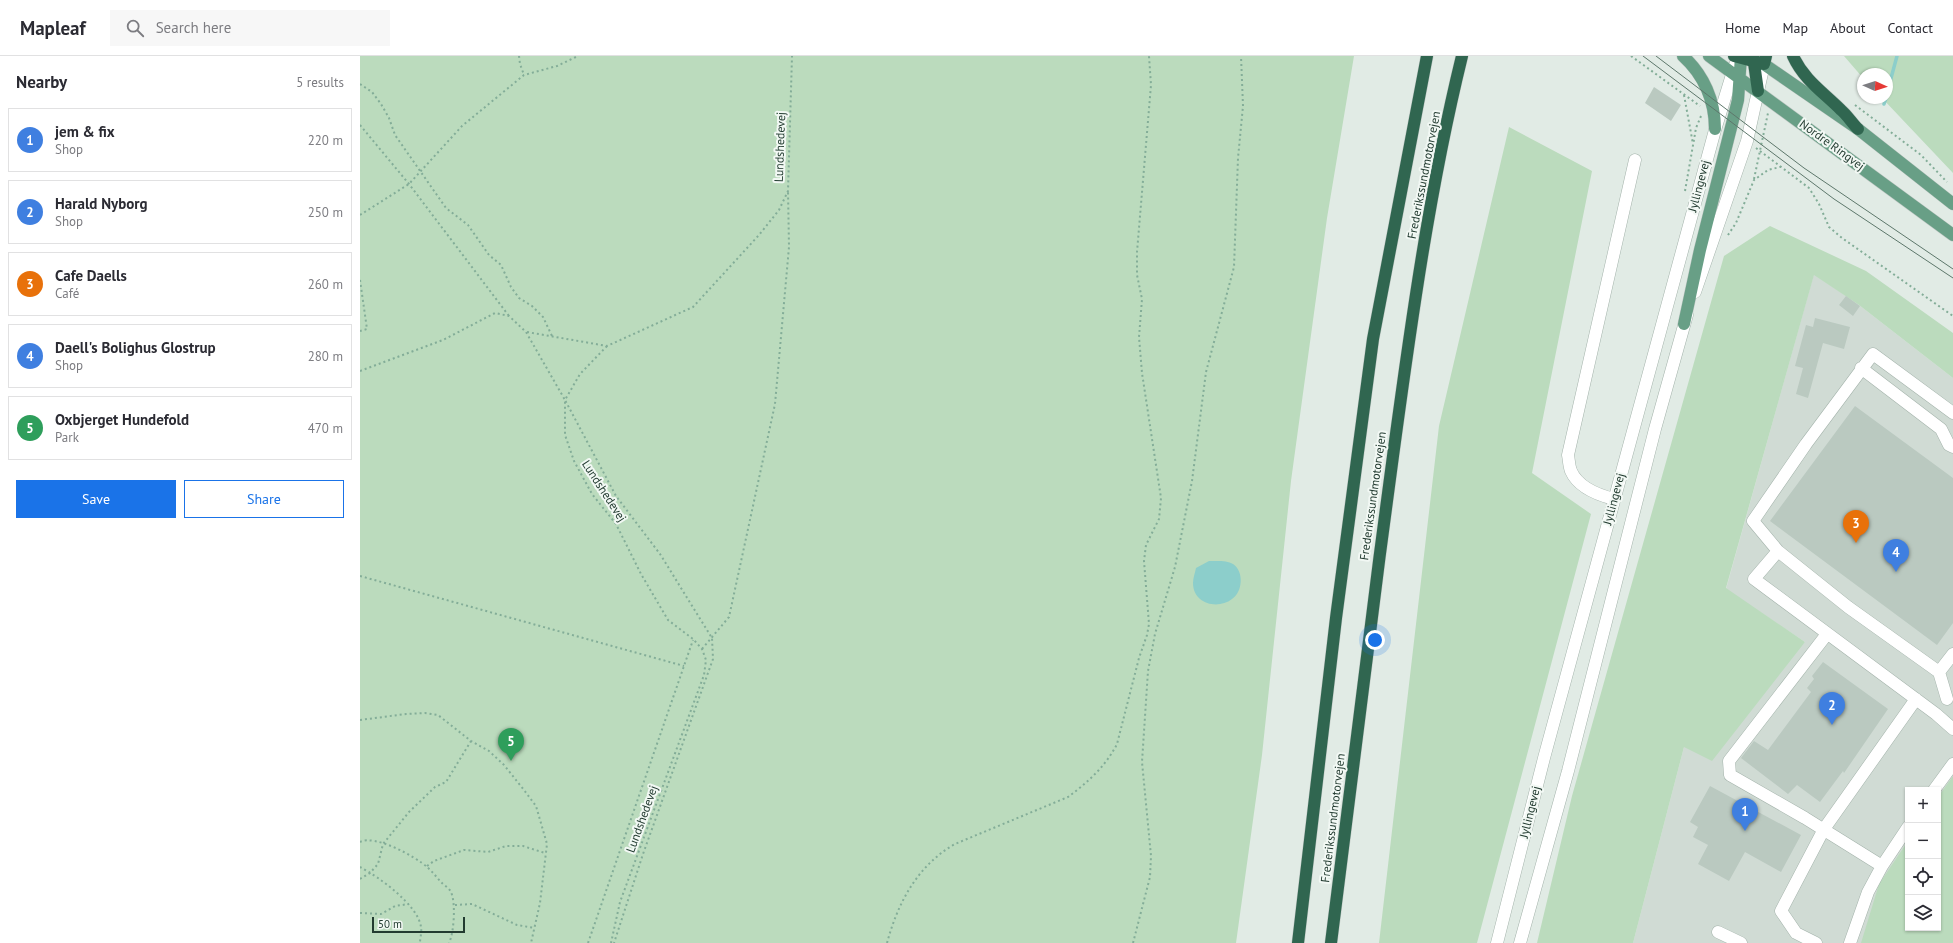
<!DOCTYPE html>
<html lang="en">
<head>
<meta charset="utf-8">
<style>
	:root { --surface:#fff; --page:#f7f7f7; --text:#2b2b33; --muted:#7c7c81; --line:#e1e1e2; --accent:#1a73e8 }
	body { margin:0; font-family:"PT Sans",sans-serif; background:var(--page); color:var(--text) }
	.controls { position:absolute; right:12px; bottom:12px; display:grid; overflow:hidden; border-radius:0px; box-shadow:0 1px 3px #0004 }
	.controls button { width:36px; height:36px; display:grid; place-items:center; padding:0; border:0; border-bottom:1px solid var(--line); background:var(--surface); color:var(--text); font:20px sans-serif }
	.compass { position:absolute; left:1497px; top:12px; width:36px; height:36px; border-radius:50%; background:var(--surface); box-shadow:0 1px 3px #0004; rotate:93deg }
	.scale { position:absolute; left:12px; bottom:10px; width:93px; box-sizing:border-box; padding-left:4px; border:2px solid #223b30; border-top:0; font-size:11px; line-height:14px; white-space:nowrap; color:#223b30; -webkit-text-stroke:3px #f2f8f4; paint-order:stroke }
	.you { position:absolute; left:1015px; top:584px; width:14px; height:14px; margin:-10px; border:3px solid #fff; border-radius:50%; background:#1a73e8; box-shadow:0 0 0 6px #1a73e833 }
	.badge { display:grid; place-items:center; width:26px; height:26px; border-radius:50%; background:var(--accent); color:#fff; font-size:13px; font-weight:700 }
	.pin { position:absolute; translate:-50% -33px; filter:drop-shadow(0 1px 2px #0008) }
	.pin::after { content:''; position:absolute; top:21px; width:14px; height:12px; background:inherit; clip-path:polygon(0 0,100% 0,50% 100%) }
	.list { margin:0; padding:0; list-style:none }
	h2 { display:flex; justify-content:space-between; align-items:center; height:52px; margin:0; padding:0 16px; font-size:17px }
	h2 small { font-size:13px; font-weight:400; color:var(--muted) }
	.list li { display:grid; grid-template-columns:26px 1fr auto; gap:12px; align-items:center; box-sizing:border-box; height:64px; margin:0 8px 8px; padding:0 8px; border:1px solid var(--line); border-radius:0px }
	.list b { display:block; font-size:15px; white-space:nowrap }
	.list p { margin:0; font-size:13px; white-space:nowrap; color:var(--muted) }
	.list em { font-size:13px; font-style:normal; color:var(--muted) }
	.actions { display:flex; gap:8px; padding:12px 16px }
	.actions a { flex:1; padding:9px 0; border:1px solid var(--accent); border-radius:0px; text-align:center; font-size:14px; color:var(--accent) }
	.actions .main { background:var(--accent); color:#fff }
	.icon { flex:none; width:22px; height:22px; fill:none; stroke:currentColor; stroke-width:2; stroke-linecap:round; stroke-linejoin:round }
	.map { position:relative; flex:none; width:1593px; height:887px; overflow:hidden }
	header { display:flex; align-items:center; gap:24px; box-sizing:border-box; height:56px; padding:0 20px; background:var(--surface); border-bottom:1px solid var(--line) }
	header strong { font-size:19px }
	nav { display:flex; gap:22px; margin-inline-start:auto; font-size:14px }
	.search { width:280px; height:36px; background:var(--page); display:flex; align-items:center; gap:10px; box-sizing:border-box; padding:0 14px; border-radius:0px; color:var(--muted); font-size:15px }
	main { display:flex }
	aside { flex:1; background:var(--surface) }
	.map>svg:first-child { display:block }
	.built { fill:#d0dbd4; fill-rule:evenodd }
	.green { fill:#bbdbbd }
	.water { fill:#8ccecb }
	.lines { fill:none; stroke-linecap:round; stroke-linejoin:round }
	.stream { stroke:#8ccecb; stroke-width:3.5 }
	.building { fill:#bac9c0 }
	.minor-casing { stroke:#a4b3ab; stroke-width:13 }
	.major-casing { stroke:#c1c8c5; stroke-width:13 }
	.highway-casing { stroke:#c1c8c5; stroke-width:13 }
	.path { stroke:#83ad98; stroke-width:2; stroke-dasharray:2 3; stroke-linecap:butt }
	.minor { stroke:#fff; stroke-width:12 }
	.major { stroke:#689f86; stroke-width:12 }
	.highway { stroke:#306650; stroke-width:12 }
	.tram { stroke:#5d776b; stroke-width:1 }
	.labels { text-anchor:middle; stroke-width:4; stroke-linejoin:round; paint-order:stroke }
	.street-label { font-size:12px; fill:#223b30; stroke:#f2f8f4 }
</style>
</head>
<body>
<header>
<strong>Mapleaf</strong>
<div class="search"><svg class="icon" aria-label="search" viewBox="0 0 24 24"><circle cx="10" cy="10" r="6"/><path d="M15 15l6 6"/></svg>Search here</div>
<nav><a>Home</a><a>Map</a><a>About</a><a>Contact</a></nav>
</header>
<main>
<aside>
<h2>Nearby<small>5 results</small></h2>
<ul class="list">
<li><span class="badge" style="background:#3f7fe0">1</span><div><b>jem &amp; fix</b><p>Shop</p></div><em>220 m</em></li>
<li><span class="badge" style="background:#3f7fe0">2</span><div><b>Harald Nyborg</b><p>Shop</p></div><em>250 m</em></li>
<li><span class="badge" style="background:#e8710a">3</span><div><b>Cafe Daells</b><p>Café</p></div><em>260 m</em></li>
<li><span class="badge" style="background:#3f7fe0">4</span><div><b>Daell's Bolighus Glostrup</b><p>Shop</p></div><em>280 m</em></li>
<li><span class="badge" style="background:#2e9e5b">5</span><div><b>Oxbjerget Hundefold</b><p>Park</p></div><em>470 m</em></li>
</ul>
<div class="actions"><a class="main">Save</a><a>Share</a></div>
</aside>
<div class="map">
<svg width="1593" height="887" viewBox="0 0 1593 887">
	<rect width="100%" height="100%" fill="#e1ebe5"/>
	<!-- built -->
	<path class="built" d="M1454,218L1499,249L1593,322V887H1273L1324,691L1445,586L1366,533ZM1548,734H1578V872H1548Z"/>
	<!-- green -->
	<path class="green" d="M0,0H994L967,162L931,425L902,699L876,887H0Z
		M1484,0H1593V117L1522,42H1527V18H1503V22Z
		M1149,71L1232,115L1172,417L1231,458L1117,887H1019L1079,370Z
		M1410,170L1506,215L1593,277V322L1499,249L1454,219L1366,532L1445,586L1352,705L1324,691L1273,887H1177L1212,740L1364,200Z
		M1593,720V887H1501L1519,828L1548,785V872H1578V741Z"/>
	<!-- water -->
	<path class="water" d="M849,505C856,505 867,504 873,508C884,515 883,536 872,543C858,554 833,548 833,527C833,522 835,517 836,512Z"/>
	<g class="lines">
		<!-- stream -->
		<path class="stream" d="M1527,37L1537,0
			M1524,48L1526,42"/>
	</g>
	<!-- building -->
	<path class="building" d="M1294,31L1321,49L1311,65L1285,47Z
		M1486,240L1500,250L1493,260L1479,249Z
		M1455,262L1490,271L1484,293L1463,287L1448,342L1436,338L1443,312L1435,310L1446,269L1453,271Z
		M1495,350L1593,422V567L1577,589L1410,465Z
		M1463,606L1528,653L1484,717L1483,715L1460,746L1437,729L1428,738L1381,702L1394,685L1408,694L1451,636L1447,632L1454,623L1452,620Z
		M1350,730L1441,779L1421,816L1385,796L1369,825L1338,808L1348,789L1333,781L1338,771L1330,766Z"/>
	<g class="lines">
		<defs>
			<path id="minor" d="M1335,236L1387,85L1404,8
				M1501,312L1581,373L1589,389L1593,391
				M1254,443C1238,439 1218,431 1211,415C1209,410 1209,404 1208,399L1275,104
				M1418,495L1393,465L1446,388L1513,298L1593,357
				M1467,578L1369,705L1370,719L1445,762L1522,810
				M1579,616L1593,598
				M1587,643L1579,616L1488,551L1418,495L1394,523L1576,658L1593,673
				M1574,734L1593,708
				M1358,876L1381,887
				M1137,887L1184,702L1355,74L1375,9
				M1160,887L1208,715L1295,373L1327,259
				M1456,887L1436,877L1421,855L1464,773L1556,643
				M1490,887L1508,836L1522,810L1548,771"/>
			<path id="major" d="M1323,0C1344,19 1355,45 1355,73
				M1349,0L1593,179
				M1395,2L1498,73L1593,148
				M1324,268L1340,194L1378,44L1381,0"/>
			<path id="highway" d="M1374,0L1404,8L1406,0
				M1393,0L1398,35
				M1433,0C1444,24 1463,36 1481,54C1487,59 1492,67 1498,73
				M938,887L976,562L1013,283L1067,0
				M971,887C991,724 1011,562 1033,400C1051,267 1070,130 1102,0"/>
		</defs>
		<!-- minor casing -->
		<use href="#minor" class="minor-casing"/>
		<!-- major casing -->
		<use href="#major" class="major-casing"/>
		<!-- highway casing -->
		<use href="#highway" class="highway-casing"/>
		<!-- path -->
		<path class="path" d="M159,0L160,8L164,19
			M1271,0L1340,50
			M0,28L12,36L21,48L29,62L35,79L86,152L108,169L129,199L141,209L151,231L159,242L172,250L183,261L192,280
			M1324,39L1333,88
			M1495,49L1561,99L1587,126
			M0,69L49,128L149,260
			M1396,92L1449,132L1459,148L1469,171L1482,182L1593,260
			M1394,123L1408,57
			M1325,135L1336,72L1341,60
			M0,159L49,128L102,70L164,19L197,10L218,0
			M1368,179L1376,167L1394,124L1408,114L1420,111
			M0,224L7,273L0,275
			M167,276L247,290L333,251L399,179L419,154L428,135L432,0
			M247,290L220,318L205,344L256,440L300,498L352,582L353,603L283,798L254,887
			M0,315L83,284L135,257L149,260L166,276L205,344V379L214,405L232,438L256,468L281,518L308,564L333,583L342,593L346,604L344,619L260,846L251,887
			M0,520L324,610
			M342,593L369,561L415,348L429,191L428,135
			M0,664L46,658L65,657L78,659L111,685L129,695L144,709L164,734L176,750L187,788L180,847L171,887
			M0,786C15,778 56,801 67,811C73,816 77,822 82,827C85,830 89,832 91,836C96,847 94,877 89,887
			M67,810L74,805L104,794L128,796L146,790H163L185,797
			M0,811C19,821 58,849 61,871C62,876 60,882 60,887
			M0,823L10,817L18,808L23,788L49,756L75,731L86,726L111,685
			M95,849L112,848L157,869L175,872
			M0,857L21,858L35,850L49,848
			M228,887L333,584
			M527,887C538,846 558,809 595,788L708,741C727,727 746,710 757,688L779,602L787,579L789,568L784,505L786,489L799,463L801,442L782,317L779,281L782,243L777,219V196L791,29L789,0
			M773,887L790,821L791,800L782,706L788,615L795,578L815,511L832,425L846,316L874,211L878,102L883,50L881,0"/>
		<!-- minor -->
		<use href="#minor" class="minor"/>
		<!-- major -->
		<use href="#major" class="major"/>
		<!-- highway -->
		<use href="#highway" class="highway"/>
		<!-- tram -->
		<path class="tram" d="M1283,0L1474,143L1593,222
			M1296,0L1444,112L1593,213"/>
	</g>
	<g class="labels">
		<!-- street labels -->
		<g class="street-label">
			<text transform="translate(1472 89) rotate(36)" y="4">Nordre Ringvej</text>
			<text transform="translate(420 91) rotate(-88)" y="4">Lundshedevej</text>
			<text transform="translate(1064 119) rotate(-79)" y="4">Frederikssundmotorvejen</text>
			<text transform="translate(1339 130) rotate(-75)" y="4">Jyllingevej</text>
			<text transform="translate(244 435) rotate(57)" y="4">Lundshedevej</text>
			<text transform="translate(1013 440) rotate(-82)" y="4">Frederikssundmotorvejen</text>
			<text transform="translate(1254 443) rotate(-75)" y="4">Jyllingevej</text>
			<text transform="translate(1170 756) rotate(-76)" y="4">Jyllingevej</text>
			<text transform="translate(973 762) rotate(-83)" y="4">Frederikssundmotorvejen</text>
			<text transform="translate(282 763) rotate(-70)" y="4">Lundshedevej</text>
		</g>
	</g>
</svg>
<div class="controls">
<button>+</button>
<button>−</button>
<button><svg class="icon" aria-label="locate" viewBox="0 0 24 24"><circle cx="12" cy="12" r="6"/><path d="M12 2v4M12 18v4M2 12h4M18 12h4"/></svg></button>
<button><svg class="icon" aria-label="layers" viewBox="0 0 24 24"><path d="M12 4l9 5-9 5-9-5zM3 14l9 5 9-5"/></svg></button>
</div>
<svg class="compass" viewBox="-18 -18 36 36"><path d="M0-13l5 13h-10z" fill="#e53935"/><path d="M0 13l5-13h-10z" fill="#7c7c81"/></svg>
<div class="scale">50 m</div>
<div class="you"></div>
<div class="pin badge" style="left:1385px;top:775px;background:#3f7fe0">1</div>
<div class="pin badge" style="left:1472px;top:669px;background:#3f7fe0">2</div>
<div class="pin badge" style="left:1496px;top:487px;background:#e8710a">3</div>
<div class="pin badge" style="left:1536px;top:516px;background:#3f7fe0">4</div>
<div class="pin badge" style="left:151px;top:705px;background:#2e9e5b">5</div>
</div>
</main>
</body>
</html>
